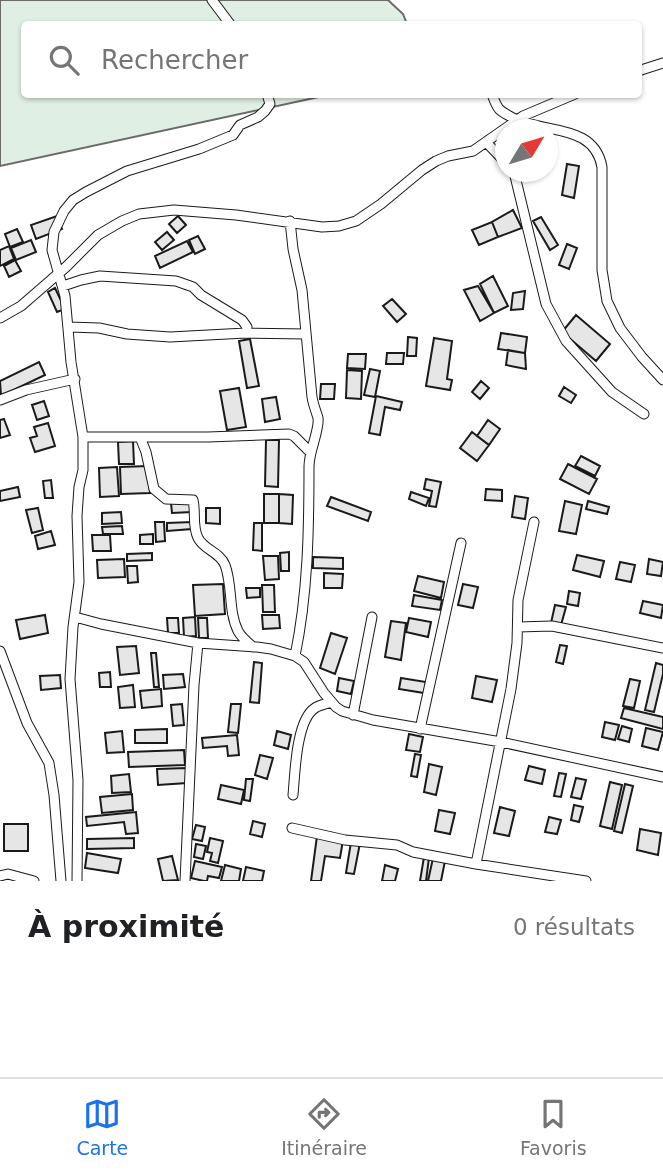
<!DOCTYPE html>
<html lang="fr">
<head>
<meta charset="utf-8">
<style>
	:root { --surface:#fff; --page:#f2f2f2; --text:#202124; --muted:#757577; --line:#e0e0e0; --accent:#1a73e8 }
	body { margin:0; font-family:"DejaVu Sans",sans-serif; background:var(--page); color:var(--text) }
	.compass { position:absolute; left:495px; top:119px; width:63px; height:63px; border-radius:50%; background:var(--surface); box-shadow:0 2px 5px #0004; rotate:52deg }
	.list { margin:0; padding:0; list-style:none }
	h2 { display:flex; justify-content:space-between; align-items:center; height:91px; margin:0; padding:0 28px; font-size:30px }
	h2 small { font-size:23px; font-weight:400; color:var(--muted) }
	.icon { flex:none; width:38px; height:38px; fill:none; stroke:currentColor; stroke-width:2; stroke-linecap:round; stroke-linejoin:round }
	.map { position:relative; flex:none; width:663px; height:881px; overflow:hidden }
	.search { position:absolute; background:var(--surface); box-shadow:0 2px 5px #0004; left:21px; right:21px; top:21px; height:77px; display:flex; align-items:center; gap:18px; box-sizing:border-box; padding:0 24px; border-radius:7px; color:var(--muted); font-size:26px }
	.sheet { height:196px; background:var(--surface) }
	nav { display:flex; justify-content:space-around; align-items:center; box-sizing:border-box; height:98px; border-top:2px solid var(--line); background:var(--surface); font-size:19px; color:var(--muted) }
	nav a { display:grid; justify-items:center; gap:4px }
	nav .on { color:var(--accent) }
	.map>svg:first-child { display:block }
	.green { fill:#e0efe3; stroke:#6a6a6a; stroke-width:2 }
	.building { fill:#e6e6e6; stroke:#1a1a1a; stroke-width:2 }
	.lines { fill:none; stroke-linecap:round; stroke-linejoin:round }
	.minor-casing { stroke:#1a1a1a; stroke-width:11 }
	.minor { stroke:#fff; stroke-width:9 }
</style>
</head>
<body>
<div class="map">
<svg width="663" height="881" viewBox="0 0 663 881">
	<rect width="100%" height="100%" fill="#fff"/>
	<!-- green -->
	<path class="green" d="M0,0H388L403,14L407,24H24V94L328,95L0,166Z"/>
	<!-- building -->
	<path class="building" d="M567,164L579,166L574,198L562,195Z
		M513,210L522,228L498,237L492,222Z
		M57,216L62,229L36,239L31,225Z
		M178,216L186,225L177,233L169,224Z
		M541,217L558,245L550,250L533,221Z
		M492,222L498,237L479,245L472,230Z
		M17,229L23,242L10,247L5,234Z
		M167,232L174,240L162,250L155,242Z
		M198,236L205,249L195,254L189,240Z
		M31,240L36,252L16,260L11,248Z
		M187,241L193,252L160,268L155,256Z
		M567,244L577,248L569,269L559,265Z
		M9,246L14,259L0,266V250Z
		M15,260L21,271L9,277L4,266Z
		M493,276L508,306L494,313L480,284Z
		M478,286L494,313L480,321L464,290Z
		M55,288L65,309L57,312L48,292Z
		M525,291L523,309L511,310L513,293Z
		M392,299L406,314L397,322L383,306Z
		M576,315L610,344L596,361L562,332Z
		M501,333L527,337L525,353L498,349Z
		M408,337L417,338L416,356H407Z
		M434,338L452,341L447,379L452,380L450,390L426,386Z
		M250,339L259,386L247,388L239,341Z
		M508,350L525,353L526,369L506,365Z
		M387,353H404L403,364H386Z
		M348,354H366L365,369L347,368Z
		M39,362L45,375L1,396L0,381Z
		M370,369L380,371L375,397L364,395Z
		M347,370L362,371L361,399L346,398Z
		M481,381L489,388L480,399L472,392Z
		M321,384H335L334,399H320Z
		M564,387L576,395L571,403L559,396Z
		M239,388L246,427L227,430L220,391Z
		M376,396L402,402L400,410L385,407L380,435L369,433Z
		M276,397L280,419L265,422L262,399Z
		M44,401L49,416L37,420L32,405Z
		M4,419L10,435L0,438V420Z
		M488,420L500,429L489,445L477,436Z
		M48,423L55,446L35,452L30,438L37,436L34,427Z
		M472,432L489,445L477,461L460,448Z
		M266,440H279L278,487L265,486Z
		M133,441L134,464H119L118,442Z
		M581,456L600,466L595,476L575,466Z
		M568,464L597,479L589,494L560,479Z
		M148,466L150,493L121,494L120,467Z
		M117,467L119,496L100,497L99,468Z
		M426,479L441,482L436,507L429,506L432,491L424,489Z
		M51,480L53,498H45L43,481Z
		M18,487L20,497L0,501V491Z
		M486,489L502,490V501L485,500Z
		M411,492L429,498L426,506L409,499Z
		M264,494H279V523H264Z
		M279,494L293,495L292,524L279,523Z
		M515,496L528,498L525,519L512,517Z
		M331,497L371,512L368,521L327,506Z
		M565,501L582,505L576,534L559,531Z
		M588,501L609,507L607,514L586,509Z
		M191,502L192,512L172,513L171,503Z
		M38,508L43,530L32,533L26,510Z
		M206,508H220V524L206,523Z
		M121,512L122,523L102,524V513Z
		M155,522H164L165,541L156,542Z
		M192,522V529L167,531V523Z
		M254,523H262V551L253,550Z
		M122,526L123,534H103L102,527Z
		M51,531L55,545L38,549L35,536Z
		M153,534V544H140V535Z
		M92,535H110L111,551H93Z
		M289,552V571H281L280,553Z
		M152,553V560L127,561V554Z
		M577,555L604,561L600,577L573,570Z
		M263,556H278L279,579L265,580Z
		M313,557L343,558V569L313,568Z
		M124,559L125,577L98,578L97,560Z
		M649,559L663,562L661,576L647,574Z
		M620,562L635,565L631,582L616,579Z
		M127,566H137L138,582L128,583Z
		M324,573L343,574L342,588H324Z
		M418,576L444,582L441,598L414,591Z
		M223,584L225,614L195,616L193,585Z
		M463,584L478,587L473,608L458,605Z
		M262,585H274L275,612H263Z
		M246,588H260V597L247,598Z
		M569,591L580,593L578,606L567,604Z
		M414,595L442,600L440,610L412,606Z
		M643,601L663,605L661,618L640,613Z
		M555,605L566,607L561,625L551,623Z
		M45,615L48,633L20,639L16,620Z
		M262,615H279L280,628L263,629Z
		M195,617L196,636L184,637L183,618Z
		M167,618H178L179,633H168Z
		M198,618H207L208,638H199Z
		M409,618L431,622L428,637L406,632Z
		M391,621L406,623L401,660L385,657Z
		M331,633L347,638L335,674L320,668Z
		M560,645L567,646L563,664L556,662Z
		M136,646L139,673L120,675L117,647Z
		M151,653H156L159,687H154Z
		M254,662L262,663L259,703L250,702Z
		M656,663L663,665V674L654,712L645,710Z
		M110,672L111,687H100L99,673Z
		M183,674L185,687L164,689L163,675Z
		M60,675L61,688L41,690L40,676Z
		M476,676L497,680L492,702L472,698Z
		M339,678L354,681L351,694L337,691Z
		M401,678L426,682L424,693L399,689Z
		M630,679L640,681L634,708L623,706Z
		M133,685L135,707L120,708L118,687Z
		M161,689L162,706L142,708L140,691Z
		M182,704L184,725L173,726L171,705Z
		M231,704H241L238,733L228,732Z
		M624,708L663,717V729L621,718Z
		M605,722L619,725L615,740L602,737Z
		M622,726L632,729L629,742L618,739Z
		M646,728L663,732L658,750L642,746Z
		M167,729V743H135V730Z
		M122,731L124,752L107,753L105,733Z
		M277,731L291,735L288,749L274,745Z
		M409,734L423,737L420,752L406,750Z
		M237,735L239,755L228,756L227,746L203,748L202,738Z
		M184,750L185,765L129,767L128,752Z
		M415,754L421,755L417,777L411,776Z
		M260,755L273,758L267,779L255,775Z
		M429,764L442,767L436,795L424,792Z
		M529,766L545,770L542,784L525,780Z
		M186,768L187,783L158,785L157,769Z
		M559,773L566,774L561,797L554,796Z
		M129,774L131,792L112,793L111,776Z
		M576,778L586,780L581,799L571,797Z
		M246,779H253L250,801L244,800Z
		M610,782L622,785L612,829L600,826Z
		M625,784L633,786L622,833L614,831Z
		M221,785L244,790L241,804L218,799Z
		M132,794L133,810L102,813L100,797Z
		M574,805L583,807L579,822L571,820Z
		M500,807L515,811L509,836L494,833Z
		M439,810L455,813L450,834L435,831Z
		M136,812L138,833L126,834L124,822L87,826L86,817Z
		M549,817L561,820L557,834L545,832Z
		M253,821L265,824L262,837L250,834Z
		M4,824H28V851H4Z
		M196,825L205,827L202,841L192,839Z
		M640,829L661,833L658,855L637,850Z
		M317,836L343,840L340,858L325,856L321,881H311Z
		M134,838V848L87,849V839Z
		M210,838L223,841L218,863L210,861L212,853L207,852Z
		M351,842L360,843L354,874L346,873Z
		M196,844L206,846L203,859L194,857Z
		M87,853L121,859L118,873L85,868Z
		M172,856L178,880L163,881L158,859Z
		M424,857L429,858L426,881H420Z
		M433,858L445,861L441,881H428Z
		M195,861L222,867L219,878L208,876L207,881H204L191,878Z
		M225,865L241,869L239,881H221Z
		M385,865L398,869L395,881H382Z
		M246,867L264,871L262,881H243Z"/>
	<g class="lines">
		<defs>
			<path id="minor" d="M212,0L230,24
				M638,71L663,63
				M492,94C494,100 496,105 499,109C503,113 508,115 513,118C544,134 594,123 602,167V270L607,301L620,328L642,357L663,380
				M486,142L505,162
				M514,172L546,304L566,341L612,392L644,414
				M290,221L293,249L302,290L312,397C313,404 316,411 318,418C320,429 309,451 309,466C309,530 308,593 295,656
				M63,286L81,280L100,276L176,281L193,287L201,295L242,320L247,327L246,333
				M0,318L21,306L66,267L98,235L122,221L139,214L174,210L236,215L322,227L339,226L356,221L381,204L422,170L436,161L448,156L473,151L523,116L575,94
				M69,327L99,328L127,334L170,337L246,333L306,334
				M0,400L26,390L75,379
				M83,437H140L146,452L154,489L166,499L193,500C196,512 192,526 198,538C204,550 220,552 225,565C233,586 228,611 238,631C241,637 247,642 253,647
				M140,437H208L289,434L294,436L310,452
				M75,617L101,624L198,643L257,647L271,649L295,656L304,662L324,693L336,707L342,711L373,720L501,742L663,777
				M518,627L552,626L663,648
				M0,651L27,723L49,763L54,795L61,881
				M353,715L372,617
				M420,729L461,543
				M293,795C295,774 296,720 315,708C319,705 326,704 331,702
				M292,828L345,840L397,845L413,852L476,864L586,881
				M476,864L511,689L517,643L518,600L534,522
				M0,876L8,874L34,881
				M77,881L78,780L70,679L73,627L79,582L77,516L79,487L83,470V437L71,362L65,296L52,250L54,232L64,211L73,200L86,192L127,171L199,149L233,135L240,125L258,117L265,111L270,104L267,94
				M185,881L194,685L198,643"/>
		</defs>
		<!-- minor casing -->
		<use href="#minor" class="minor-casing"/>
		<!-- minor -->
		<use href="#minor" class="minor"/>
	</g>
</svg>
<svg class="compass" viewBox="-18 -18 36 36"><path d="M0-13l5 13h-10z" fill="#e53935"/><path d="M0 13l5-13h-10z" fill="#757577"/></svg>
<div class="search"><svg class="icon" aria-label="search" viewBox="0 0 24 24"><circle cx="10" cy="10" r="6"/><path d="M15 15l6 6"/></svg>Rechercher</div>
</div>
<section class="sheet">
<h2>À proximité<small>0 résultats</small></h2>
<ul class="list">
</ul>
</section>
<nav>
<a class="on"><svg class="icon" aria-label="map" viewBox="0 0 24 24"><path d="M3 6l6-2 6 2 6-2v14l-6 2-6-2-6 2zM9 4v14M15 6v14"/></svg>Carte</a>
<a><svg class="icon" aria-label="directions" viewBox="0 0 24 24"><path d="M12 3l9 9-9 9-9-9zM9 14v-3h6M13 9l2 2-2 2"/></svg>Itinéraire</a>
<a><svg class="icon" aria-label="saved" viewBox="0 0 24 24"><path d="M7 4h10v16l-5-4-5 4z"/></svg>Favoris</a>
</nav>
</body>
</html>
